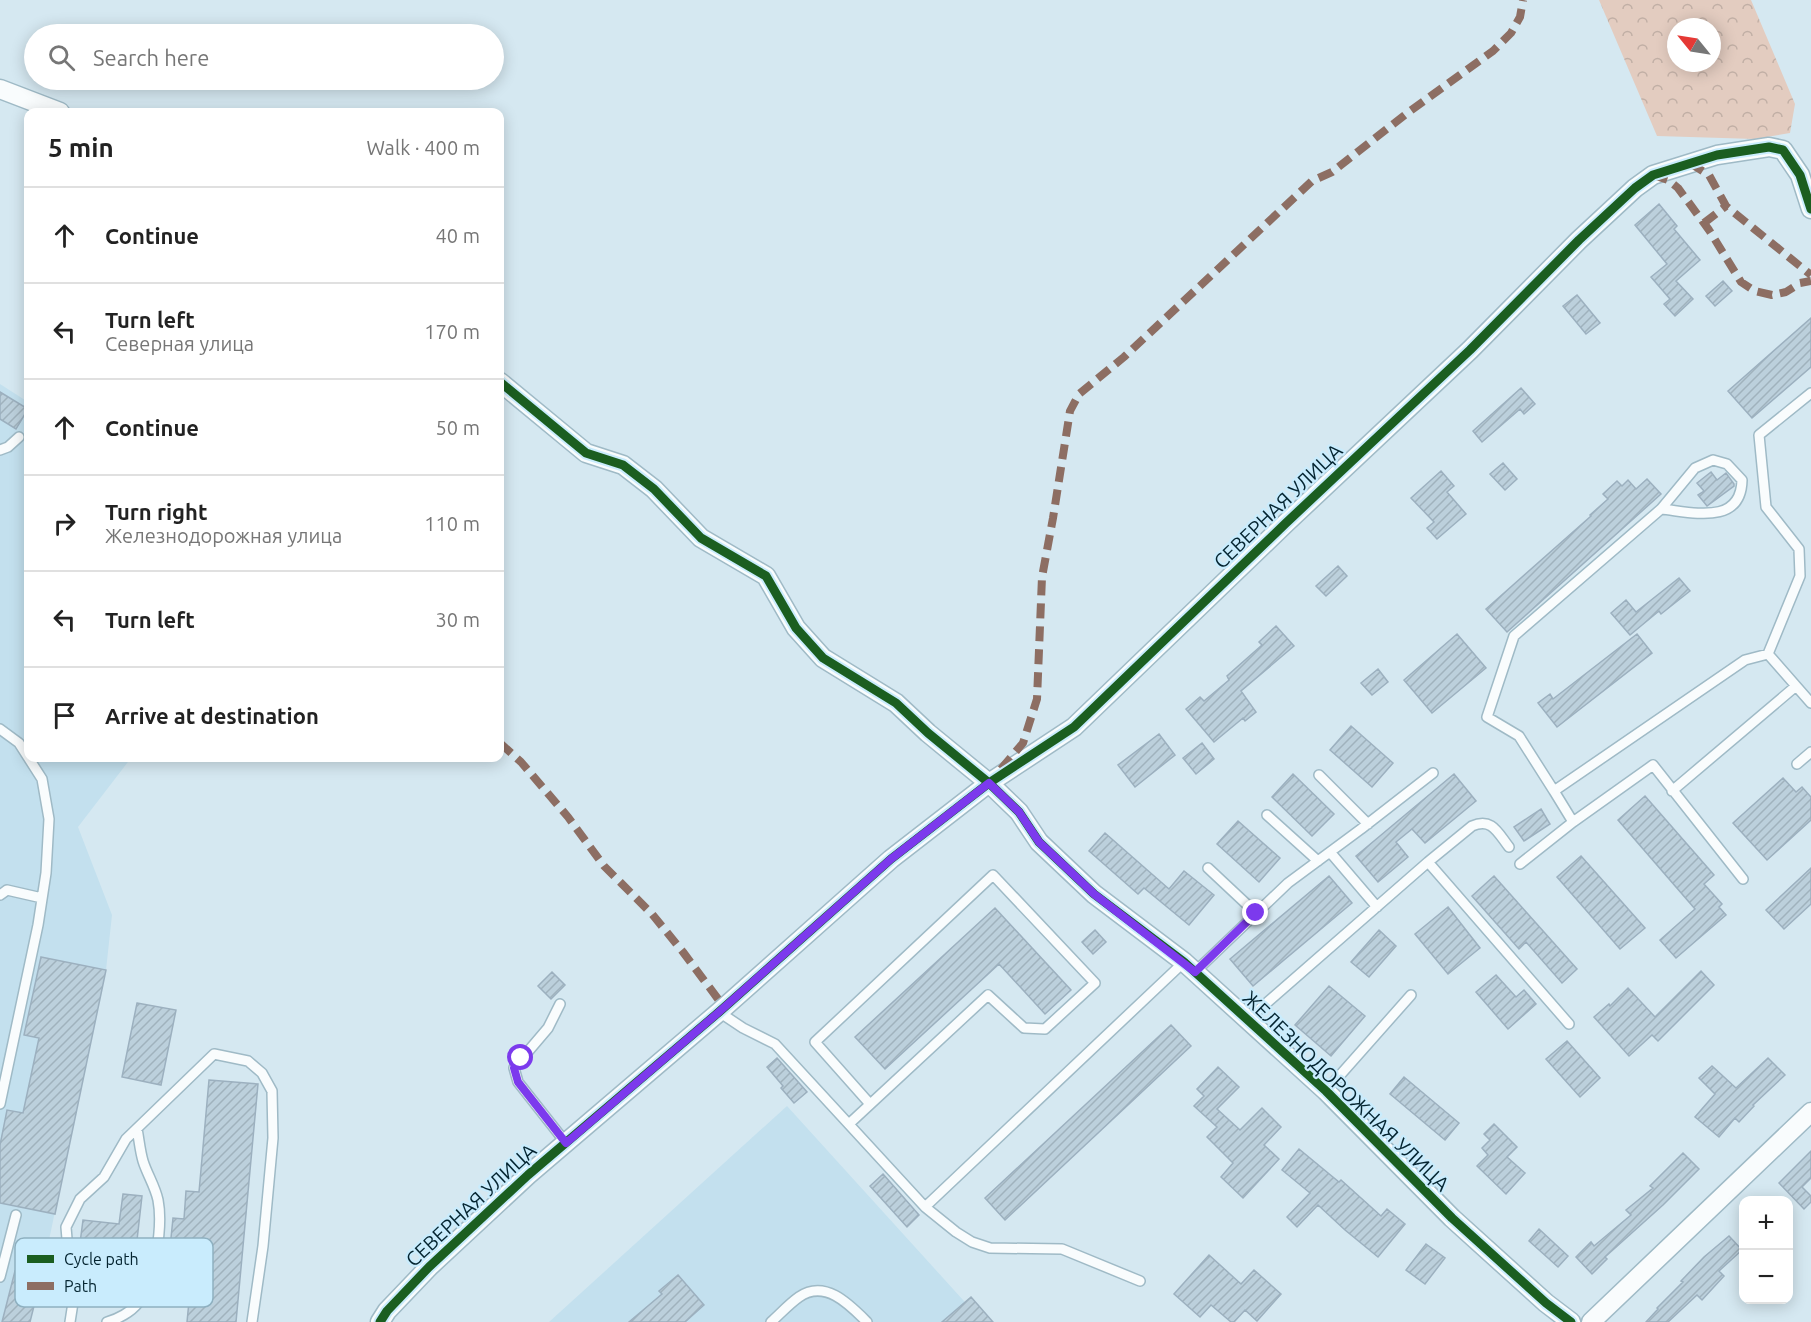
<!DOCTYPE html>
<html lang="en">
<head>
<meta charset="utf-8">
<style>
	:root { --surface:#fff; --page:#f2f2f2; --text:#222; --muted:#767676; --line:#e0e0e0 }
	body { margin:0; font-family:Ubuntu,sans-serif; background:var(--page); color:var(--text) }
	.controls { position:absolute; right:18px; bottom:18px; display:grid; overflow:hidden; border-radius:12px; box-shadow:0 3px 15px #0003 }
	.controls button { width:54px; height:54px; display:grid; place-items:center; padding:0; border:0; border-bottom:2px solid var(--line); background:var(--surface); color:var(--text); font:30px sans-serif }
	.compass { position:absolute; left:1667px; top:18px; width:54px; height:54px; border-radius:50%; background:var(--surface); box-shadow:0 3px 15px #0003; rotate:300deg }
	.stop { position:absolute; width:18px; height:18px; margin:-14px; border:4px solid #7c3aed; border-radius:50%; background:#fff }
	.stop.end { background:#7c3aed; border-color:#fff; box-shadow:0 2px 6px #0008 }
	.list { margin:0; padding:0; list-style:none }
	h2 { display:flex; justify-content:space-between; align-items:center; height:78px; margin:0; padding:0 24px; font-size:26px }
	h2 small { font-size:20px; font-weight:400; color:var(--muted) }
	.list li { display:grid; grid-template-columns:39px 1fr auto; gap:18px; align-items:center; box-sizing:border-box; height:96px; padding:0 24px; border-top:2px solid var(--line) }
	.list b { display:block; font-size:22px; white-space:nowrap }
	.list p { margin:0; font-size:20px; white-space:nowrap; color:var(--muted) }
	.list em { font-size:20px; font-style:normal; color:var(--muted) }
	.icon { flex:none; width:33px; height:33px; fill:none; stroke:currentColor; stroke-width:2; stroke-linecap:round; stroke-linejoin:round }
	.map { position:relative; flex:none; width:1811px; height:1322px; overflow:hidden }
	.search { position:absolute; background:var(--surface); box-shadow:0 3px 15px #0003; left:24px; top:24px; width:480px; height:66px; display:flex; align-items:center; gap:15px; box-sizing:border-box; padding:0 21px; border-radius:33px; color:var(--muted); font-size:22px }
	.panel { position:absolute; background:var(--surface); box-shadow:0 3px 15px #0003; left:24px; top:108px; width:480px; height:654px; border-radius:12px }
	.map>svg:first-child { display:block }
	.built { fill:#c3e0ee }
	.forest { fill:url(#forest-crowns); fill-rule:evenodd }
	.building { fill:url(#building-hatch); stroke:#9cb0bf; stroke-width:1.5 }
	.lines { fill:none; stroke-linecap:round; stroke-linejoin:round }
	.service-casing { stroke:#9fbac6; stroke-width:12 }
	.minor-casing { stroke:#9fbac6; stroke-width:21 }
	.service { stroke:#f9fcfd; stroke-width:9 }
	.minor { stroke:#f9fcfd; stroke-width:18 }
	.quiet { stroke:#8d6e63; stroke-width:8; stroke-dasharray:15 8; stroke-linecap:butt }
	.cycleway-casing { stroke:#c9ecfd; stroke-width:13 }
	.cycleway { stroke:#1b5e20; stroke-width:9 }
	.route { stroke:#7c3aed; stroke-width:8 }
	.labels { text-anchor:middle; stroke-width:4.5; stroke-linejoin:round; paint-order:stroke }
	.street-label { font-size:20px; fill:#042430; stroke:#c9ecfd }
	.key { fill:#c9ecfd; stroke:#8eb0c0; stroke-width:1.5 }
	.key-label { font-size:16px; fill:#042430 }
</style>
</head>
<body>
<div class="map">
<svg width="1811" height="1322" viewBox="0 0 1811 1322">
	<defs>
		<pattern id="forest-crowns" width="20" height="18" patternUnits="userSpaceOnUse" patternTransform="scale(1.5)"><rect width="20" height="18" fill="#e3ccc0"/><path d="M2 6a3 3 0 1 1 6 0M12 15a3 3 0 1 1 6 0" fill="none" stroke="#c1afa5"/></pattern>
		<pattern id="building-hatch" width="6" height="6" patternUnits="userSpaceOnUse" patternTransform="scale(1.5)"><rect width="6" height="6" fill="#bcd0dc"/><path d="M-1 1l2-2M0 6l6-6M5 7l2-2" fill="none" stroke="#a0b2bd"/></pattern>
	</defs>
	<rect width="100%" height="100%" fill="#d5e8f1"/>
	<!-- built -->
	<path class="built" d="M0,384L28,402V758H131L78,827L112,915L106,970L41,1278L30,1322H0Z
		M787,1106L983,1322H549Z"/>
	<!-- forest -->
	<path class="forest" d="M1599,0H1751L1795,104L1790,133L1755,139L1657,136ZM1676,27H1712V63H1676Z"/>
	<!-- building -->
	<path class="building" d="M1659,204L1677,226L1674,229L1700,260L1676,281L1693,299L1675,316L1664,304L1670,299L1651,277L1667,264L1635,225Z
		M1723,281L1732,291L1715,306L1706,296Z
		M1577,295L1600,323L1586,334L1563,306Z
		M1811,318V367L1752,418L1728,391Z
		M1521,388L1535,404L1524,414L1520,409L1482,442L1473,431Z
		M0,392L28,409L16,429L0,419Z
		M1503,463L1517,479L1505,490L1490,474Z
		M1441,471L1454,486L1447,492L1466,514L1437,539L1427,528L1434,522L1411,498Z
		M1711,472L1717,480L1726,473L1734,484V486L1707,506L1698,495L1704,491L1697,483Z
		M1647,479L1661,494L1507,632L1486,609L1591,516L1590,515L1608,499L1603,494L1617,481L1622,486L1628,480L1636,489Z
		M1338,566L1347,576L1326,596L1316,586Z
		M1679,578L1690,591L1661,614L1659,611L1630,635L1611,613L1626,600L1636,612Z
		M1276,626L1294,646L1241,691L1256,712L1245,721L1243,718L1214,742L1186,709L1200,697L1204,701L1229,680L1227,676L1262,645L1259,642Z
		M1457,634L1486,668L1432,713L1404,680Z
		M1637,634L1652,653L1557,727L1538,703L1550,694L1553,699Z
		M1378,669L1388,682L1372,695L1361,683Z
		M1351,726L1393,763L1372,787L1330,750Z
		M1159,734L1175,755L1135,787L1118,765Z
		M1202,743L1214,759L1196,774L1183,758Z
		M1293,774L1334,814L1312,836L1272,797Z
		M1454,774L1476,801L1425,843L1412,829L1396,842L1408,857L1378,882L1356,856Z
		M1783,778L1796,792L1802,787L1811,797V820L1767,860L1733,823Z
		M1645,796L1714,875L1704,884L1722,904L1719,907L1726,915L1676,958L1660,940L1695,909L1618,820Z
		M1541,809L1550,824L1524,841L1514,827Z
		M1238,821L1280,858L1259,882L1217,844Z
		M1105,833L1169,889L1184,871L1214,895L1189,925L1144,888L1138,894L1089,851Z
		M1581,856L1645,928L1620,949L1557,877Z
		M1811,868V904L1784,929L1766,910Z
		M1329,876L1352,903L1253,986L1230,959Z
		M1494,876L1577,969L1562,983L1526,942L1519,949L1472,896Z
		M1448,907L1480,948L1448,974L1415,934Z
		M995,908L1071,990L1045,1014L999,964L885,1069L855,1037Z
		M1095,930L1106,942L1093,954L1082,942Z
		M1379,930L1396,946L1369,977L1351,962Z
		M41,957L106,970L55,1214L0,1203V1145L7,1110L23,1113L39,1038L24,1035Z
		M1701,971L1714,985L1658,1041L1652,1035L1629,1056L1594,1017L1609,1004L1610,1006L1628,988L1655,1017Z
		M552,972L565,985L551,999L538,986Z
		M1496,975L1516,997L1524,990L1536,1004L1508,1029L1476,992Z
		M1329,986L1365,1016L1331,1056L1295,1025Z
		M137,1003L176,1010L161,1085L122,1077Z
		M1171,1025L1191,1046L1005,1220L985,1198Z
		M1567,1041L1600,1078L1580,1097L1546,1059Z
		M777,1058L807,1092L794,1103L781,1088L783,1086L767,1067Z
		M1768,1058L1785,1075L1753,1105L1754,1106L1739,1122L1735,1118L1719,1137L1695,1117L1715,1094L1699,1078L1712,1066L1736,1088Z
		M1218,1067L1239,1087L1217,1109L1240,1130L1262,1108L1281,1127L1264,1145L1279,1159L1243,1198L1221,1177L1233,1163L1207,1137L1217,1127L1194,1106L1204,1096L1197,1089Z
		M1404,1077L1459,1123L1445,1140L1390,1094Z
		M209,1080L258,1084L236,1322H187L194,1250L170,1248L173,1218L184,1219L186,1191L199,1192Z
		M1494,1124L1517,1147L1507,1157L1525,1173L1506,1194L1477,1166L1488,1155L1482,1148L1490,1140L1484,1134Z
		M1299,1149L1339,1182L1341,1180L1381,1216L1387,1209L1405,1224L1378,1257L1345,1230L1318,1205L1297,1227L1287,1217L1310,1193L1282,1170Z
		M1811,1151V1178L1802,1187L1811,1196V1202L1804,1209L1779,1183Z
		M1683,1153L1699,1169L1663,1205L1605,1257L1607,1259L1592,1274L1576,1257L1591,1242L1594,1246L1631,1215L1626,1210L1653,1188L1650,1186Z
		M883,1174L919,1215L907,1227L870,1186Z
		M123,1194L142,1196L130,1302L111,1300L117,1247L80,1243L83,1220L119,1224Z
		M1539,1229L1568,1256L1558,1267L1529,1241Z
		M1729,1236L1742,1250L1719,1271L1724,1276L1702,1300L1697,1295L1668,1322H1646L1658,1309L1657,1308L1683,1282L1681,1281L1704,1257Z
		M1426,1244L1445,1258L1425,1284L1406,1270Z
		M1209,1255L1241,1284L1254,1270L1281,1294L1257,1321L1245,1310L1234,1322H1231L1211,1305L1200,1317L1174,1294Z
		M15,1271L41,1278L30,1322H2Z
		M678,1275L704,1305L685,1322H629L662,1294L659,1291Z
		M971,1297L993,1322H942Z"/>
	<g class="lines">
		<defs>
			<path id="service" d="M1811,393L1759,435L1766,507L1799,549L1800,576L1768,654L1811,703
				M0,450L8,447L19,437
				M1661,509C1692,512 1741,526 1742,480L1727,464L1713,460L1695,468L1661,509L1514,636L1487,717L1519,736L1554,791L1745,660L1768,654
				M0,729L19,743L42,779L49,819L46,873L38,925L0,1104
				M1797,764L1811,752
				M1319,775L1368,824
				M1554,791L1573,822
				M1672,791L1796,686
				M1267,815L1318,861
				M1330,852L1377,907
				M1428,862L1569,1024
				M1520,864L1573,822L1653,765L1743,879
				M1208,868L1256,913
				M0,895L7,890L42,898
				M1195,972L1288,883L1361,829L1433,773
				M560,1004L548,1028L514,1068L518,1082L566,1143
				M719,1012L743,1028L775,1044L925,1207L956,1232L972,1242L990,1248L1062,1249L1140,1281
				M1247,1020L1428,862L1472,826C1492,817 1498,833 1509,847
				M1326,1091L1411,995
				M850,1123L988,995L1024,1028L1045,1029L1095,983L993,875L815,1042L870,1104
				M925,1207L1184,962
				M0,1277L16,1215
				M70,1322L77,1277L69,1263L66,1227L80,1199L104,1177L126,1139L214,1054L248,1061L262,1073L272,1091L273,1138L263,1246L252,1322
				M107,1322C118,1319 131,1312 138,1303C155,1282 163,1226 158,1200C155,1186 147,1174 143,1161C140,1151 139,1139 137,1129
				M771,1322C780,1314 789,1304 799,1297C825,1279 849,1304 867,1322"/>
			<path id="minor" d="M0,89L60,112
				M500,382L586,453L623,465L654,489L701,538L766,576L796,628L823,658L896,703L928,733L989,783L1019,812L1039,842L1094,894L1184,962L1326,1091L1452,1218L1546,1303L1571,1322
				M380,1322L387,1311L429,1267L528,1175L719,1012L891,859L989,783L1074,727L1286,523L1470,350L1579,240L1635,188L1653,175L1717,155L1769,147L1783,150L1800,175L1811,209
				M1591,1322L1811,1112"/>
		</defs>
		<!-- service casing -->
		<use href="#service" class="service-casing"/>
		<!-- minor casing -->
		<use href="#minor" class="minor-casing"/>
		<!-- service -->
		<use href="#service" class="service"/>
		<!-- minor -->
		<use href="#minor" class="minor"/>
		<!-- quiet -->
		<path class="quiet" d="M1690,163L1709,175L1726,206L1811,275
			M1653,175L1668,180L1678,188L1709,230L1741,282L1755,291L1772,295L1786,292L1800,283L1811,281
			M1704,223L1726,206
			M500,743L521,762L568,817L604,866L652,914L683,952L724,1007
			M1001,769L1023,743L1037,699L1042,577L1053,518L1070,411L1079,394L1124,357L1312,181L1332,172L1406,114L1493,51L1511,33L1520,17L1523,0"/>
		<defs>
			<path id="cycleway" d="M500,382L586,453L623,465L654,489L701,538L766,576L796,628L823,658L896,703L928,733L989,783L1019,812L1039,842L1094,894L1184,962L1326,1091L1452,1218L1546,1303L1571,1322
				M380,1322L387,1311L429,1267L528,1175L719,1012L891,859L989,783L1074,727L1286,523L1470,350L1579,240L1635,188L1653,175L1717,155L1769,147L1783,150L1800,175L1811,209"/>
		</defs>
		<!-- cycleway casing -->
		<use href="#cycleway" class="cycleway-casing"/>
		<!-- cycleway -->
		<use href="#cycleway" class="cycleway"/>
	</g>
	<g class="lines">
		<!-- route -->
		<path class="route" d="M521,1058L514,1068L518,1082L566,1143L719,1012L891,859L989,783L1019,812L1039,842L1094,894L1195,972L1256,913"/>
	</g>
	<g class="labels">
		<!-- street labels -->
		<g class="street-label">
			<text transform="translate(1278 506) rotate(-44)" y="7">СЕВЕРНАЯ УЛИЦА</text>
			<text transform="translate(1346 1091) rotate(44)" y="7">ЖЕЛЕЗНОДОРОЖНАЯ УЛИЦА</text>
			<text transform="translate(471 1205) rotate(-43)" y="7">СЕВЕРНАЯ УЛИЦА</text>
		</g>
	</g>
	<!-- legend -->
	<rect x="15" y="1238" width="198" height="69" rx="9" class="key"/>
	<rect x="27" y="1255" width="27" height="8" fill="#1b5e20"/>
	<rect x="27" y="1282" width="27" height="8" fill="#8d6e63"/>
	<g class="key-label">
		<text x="64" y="1265">Cycle path</text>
		<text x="64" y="1292">Path</text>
	</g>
</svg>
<div class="controls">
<button>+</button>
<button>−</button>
</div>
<svg class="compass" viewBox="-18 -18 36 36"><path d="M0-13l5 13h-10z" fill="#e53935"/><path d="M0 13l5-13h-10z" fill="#767676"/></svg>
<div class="stop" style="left:521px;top:1058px"></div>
<div class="stop end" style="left:1256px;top:913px"></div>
<div class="search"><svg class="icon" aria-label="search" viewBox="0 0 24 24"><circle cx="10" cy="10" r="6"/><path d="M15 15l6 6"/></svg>Search here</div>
<section class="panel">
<h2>5 min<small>Walk · 400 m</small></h2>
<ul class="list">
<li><svg class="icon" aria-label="ahead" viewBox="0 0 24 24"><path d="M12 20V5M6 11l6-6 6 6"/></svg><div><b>Continue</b></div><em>40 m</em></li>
<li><svg class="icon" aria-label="left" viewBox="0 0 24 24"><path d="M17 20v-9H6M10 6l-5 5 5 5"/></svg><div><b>Turn left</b><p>Северная улица</p></div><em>170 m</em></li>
<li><svg class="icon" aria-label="ahead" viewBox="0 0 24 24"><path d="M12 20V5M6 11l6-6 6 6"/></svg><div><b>Continue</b></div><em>50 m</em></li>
<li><svg class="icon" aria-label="right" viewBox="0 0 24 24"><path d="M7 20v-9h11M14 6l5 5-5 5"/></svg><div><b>Turn right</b><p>Железнодорожная улица</p></div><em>110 m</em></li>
<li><svg class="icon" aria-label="left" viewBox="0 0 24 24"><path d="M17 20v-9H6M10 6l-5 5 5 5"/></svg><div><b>Turn left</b></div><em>30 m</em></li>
<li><svg class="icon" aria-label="arrive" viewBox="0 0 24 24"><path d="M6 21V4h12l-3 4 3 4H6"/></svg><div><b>Arrive at destination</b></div></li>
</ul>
</section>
</div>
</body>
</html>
